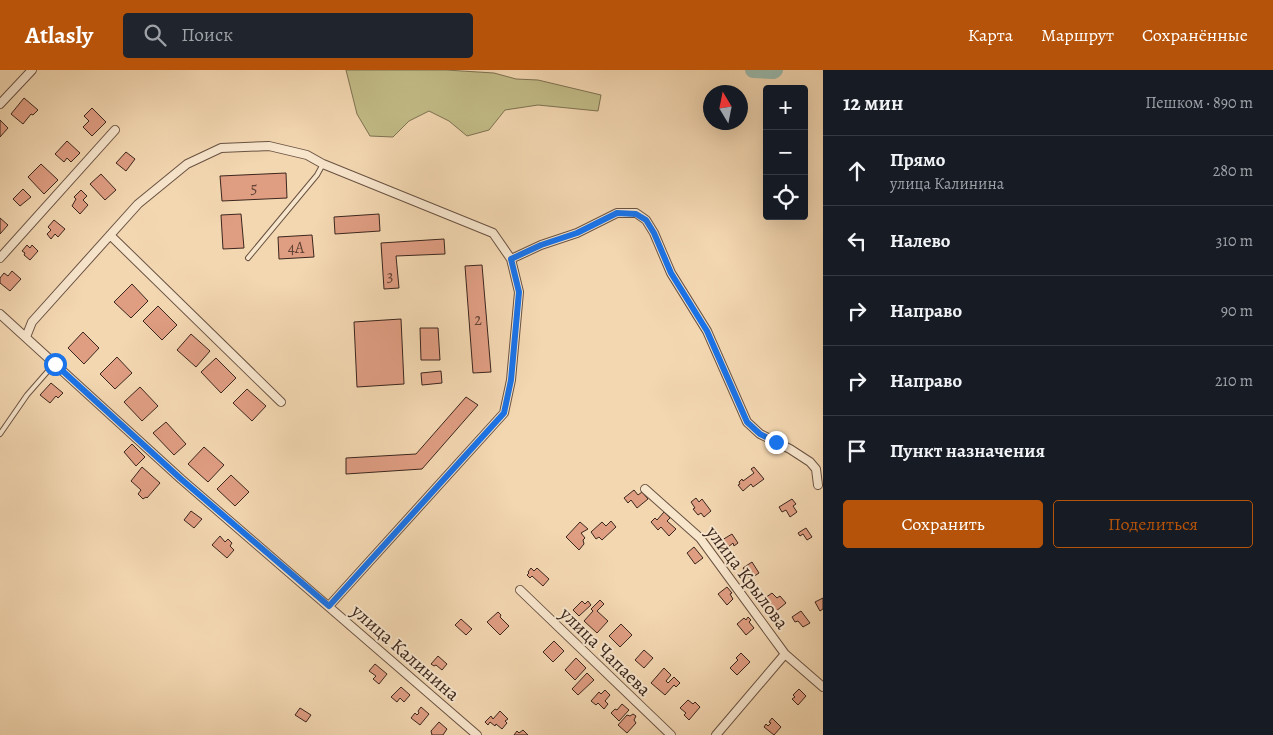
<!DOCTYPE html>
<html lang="ru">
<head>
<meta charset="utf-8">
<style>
	:root { --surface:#171b24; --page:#20242c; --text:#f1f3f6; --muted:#9ea1a6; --line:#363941; --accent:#b45309 }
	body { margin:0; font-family:Alegreya,serif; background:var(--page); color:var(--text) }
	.controls { position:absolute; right:15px; top:15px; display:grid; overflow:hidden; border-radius:5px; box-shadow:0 5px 20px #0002 }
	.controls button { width:45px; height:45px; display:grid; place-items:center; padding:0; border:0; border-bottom:1px solid var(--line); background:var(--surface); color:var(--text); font:25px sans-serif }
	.compass { position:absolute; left:703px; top:15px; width:45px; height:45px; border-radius:50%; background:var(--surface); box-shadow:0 5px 20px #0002; rotate:350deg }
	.stop { position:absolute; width:15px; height:15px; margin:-11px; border:4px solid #1a73e8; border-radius:50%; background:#fff }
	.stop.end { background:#1a73e8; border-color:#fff; box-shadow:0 1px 5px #0008 }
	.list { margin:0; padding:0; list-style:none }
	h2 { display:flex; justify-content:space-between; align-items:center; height:65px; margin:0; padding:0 20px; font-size:21px }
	h2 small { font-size:16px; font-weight:400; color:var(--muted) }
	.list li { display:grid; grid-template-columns:32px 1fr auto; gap:15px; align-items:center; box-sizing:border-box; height:70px; padding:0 20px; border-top:1px solid var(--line) }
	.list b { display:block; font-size:19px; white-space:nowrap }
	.list p { margin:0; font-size:16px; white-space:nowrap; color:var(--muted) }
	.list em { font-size:16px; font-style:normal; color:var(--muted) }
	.actions { display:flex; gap:10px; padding:15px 20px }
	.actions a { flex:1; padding:11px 0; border:1px solid var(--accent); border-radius:5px; text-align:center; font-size:18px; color:var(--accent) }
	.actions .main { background:var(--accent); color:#fff }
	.icon { flex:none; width:28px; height:28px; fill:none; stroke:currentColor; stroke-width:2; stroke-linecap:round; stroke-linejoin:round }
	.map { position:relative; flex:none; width:823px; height:665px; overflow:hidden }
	header { display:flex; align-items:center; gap:30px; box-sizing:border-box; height:70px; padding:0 25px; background:var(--accent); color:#fff }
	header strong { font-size:24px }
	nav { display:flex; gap:28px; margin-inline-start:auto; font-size:18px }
	.search { width:350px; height:45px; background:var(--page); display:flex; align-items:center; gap:12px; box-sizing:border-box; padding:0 18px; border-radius:5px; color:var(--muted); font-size:19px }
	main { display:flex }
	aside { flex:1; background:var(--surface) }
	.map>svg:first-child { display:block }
	.green { fill:#c2bc87; stroke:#7e7152 }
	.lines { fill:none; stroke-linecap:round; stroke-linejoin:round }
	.river { stroke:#9bbaac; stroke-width:16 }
	.building { fill:#df9d82; stroke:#3b261d }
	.service-casing { stroke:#695242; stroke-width:6 }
	.minor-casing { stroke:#695242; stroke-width:10 }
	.service { stroke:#f7e5cc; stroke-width:4 }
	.minor { stroke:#f7e5cc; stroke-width:8 }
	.route { stroke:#1a73e8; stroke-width:6 }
	.labels { text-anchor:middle; stroke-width:4; stroke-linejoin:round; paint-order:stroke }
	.number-label { font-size:16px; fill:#644436 }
	.street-label { font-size:19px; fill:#3b261d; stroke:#f7e5cc }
</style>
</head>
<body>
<header>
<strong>Atlasly</strong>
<div class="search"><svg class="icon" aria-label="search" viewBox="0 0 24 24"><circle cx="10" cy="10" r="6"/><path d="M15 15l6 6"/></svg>Поиск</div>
<nav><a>Карта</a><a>Маршрут</a><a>Сохранённые</a></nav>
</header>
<main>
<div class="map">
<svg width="823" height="665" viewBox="0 0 823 665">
	<rect width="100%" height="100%" fill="#f3d7b1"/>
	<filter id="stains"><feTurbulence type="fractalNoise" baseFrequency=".004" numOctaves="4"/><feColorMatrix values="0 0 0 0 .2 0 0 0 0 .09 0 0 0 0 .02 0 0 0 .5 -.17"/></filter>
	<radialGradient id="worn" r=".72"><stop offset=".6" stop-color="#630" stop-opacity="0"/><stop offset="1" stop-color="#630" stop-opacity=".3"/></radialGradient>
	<!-- green -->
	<path class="green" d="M346,0H446L494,3L516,9L538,10L601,25L598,41L538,35L505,40L489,60L467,66L449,51L429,41L409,51L393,67L370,66L357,44Z"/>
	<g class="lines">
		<!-- river -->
		<path class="river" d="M753,0L773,1L775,0"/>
	</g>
	<!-- building -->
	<path class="building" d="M24,28L38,40L33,45L31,44L23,54L11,44Z
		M92,38L106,52L92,66L83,57L89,51L84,46Z
		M0,50L8,58L0,67Z
		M67,71L80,83L71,92L67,88L64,92L55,84Z
		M126,82L135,89L126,101L116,93Z
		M41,94L58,110L44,124L28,107Z
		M286,103L287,128L222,131L220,106Z
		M101,104L116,120L105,130L90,114Z
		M23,119L31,127L20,136L13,129Z
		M81,120L87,126L83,130L88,135L80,144L72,136L76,129L74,127Z
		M241,144L244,178L223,179L221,145Z
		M379,144L380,161L335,164L334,147Z
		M0,148L8,155L0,164Z
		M54,150L65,159L58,167L55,164L51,169L47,164L51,160L48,157Z
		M312,165L314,187L279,189L278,167Z
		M444,169L445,184L396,186L399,218L384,219L381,173Z
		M27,175L30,178L32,175L38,181L30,190L24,185L25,183L22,181Z
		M482,195L491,302L473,303L465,196Z
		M12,201L21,209L10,221L0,213V208L4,203L8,206Z
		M132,214L148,231L131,248L114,232Z
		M158,236L177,255L162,270L143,251Z
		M401,249L404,314L357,317L354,252Z
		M420,258H438L440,290H421Z
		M83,262L99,278L84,294L68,278Z
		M191,264L210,281L196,297L177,280Z
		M117,287L132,303L115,319L100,304Z
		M216,288L236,308L221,323L201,302Z
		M441,301L442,313L422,315L421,303Z
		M51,313L63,323L58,328L56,326L50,333L40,325Z
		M140,317L158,336L142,351L124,332Z
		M247,319L266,336L252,351L233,333Z
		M466,327L478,335L422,399L346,404V388L416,384Z
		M166,352L186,374L174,385L153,363Z
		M132,374L145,387L136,396L124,382Z
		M204,377L224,395L208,412L188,394Z
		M142,397L160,413L147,428L146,427L143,429L138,424L141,420L131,411Z
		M754,397L764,409L753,417L751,414L743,421L738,415L740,414L739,412L742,409L743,411L754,403L751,399Z
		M231,405L249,422L235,436L217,419Z
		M634,420L638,425L642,422L648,429L637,438L631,430L628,433L624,428Z
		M696,428L699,432L702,429L711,441L704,447L701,443L698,445L693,439L695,438L691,432Z
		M792,429L796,434L793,436L797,442L790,447L786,440L782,442L779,437Z
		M191,441L202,449L194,458L184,450Z
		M664,442L670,448L667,451L676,459L669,466L661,457L658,460L651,452L655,448L657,450Z
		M611,451L616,457L602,470L599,467L596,469L591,462L602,452L606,456Z
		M580,452L588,459L581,463L585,468L583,470L584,474L579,480L566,467Z
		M806,458L812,467L807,470L803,464L800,466L798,463Z
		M732,464L738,473L734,476L733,473L727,478L722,470Z
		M220,466L225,472L228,469L232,473L230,476L234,480L227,488L212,475Z
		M694,477L703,488L695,494L687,483Z
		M752,492L759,503L750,509L743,498Z
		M531,498L534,501L537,498L549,509L543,516L532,506L530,508L527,505L529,503L528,502Z
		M727,517L732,523L730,524L733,529L727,535L718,524Z
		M772,523L777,528L780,526L786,533L775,542L765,528Z
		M823,528V539L820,541L815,532Z
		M600,530L604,534L597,541L608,551L597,563L584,551L593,541L591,539Z
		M582,531L585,534L588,531L591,535L579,546L573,540Z
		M801,541L810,553L803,557L798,551L795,552L792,547Z
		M498,542L501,545L500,547L509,556L500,565L487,552Z
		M748,547L751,550L749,552L754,558L746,565L737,554L744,548L746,550Z
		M461,549L472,559L466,565L455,555Z
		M621,554L632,565L620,577L609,566Z
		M554,571L564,581L553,592L543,582Z
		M644,580L653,588L644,598L635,590Z
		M741,583L750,592L737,605L730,598L738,590L736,588Z
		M438,586L447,594L442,600L436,595L434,596L431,594Z
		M576,588L586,598L575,610L565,600Z
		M375,594L387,604L379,614L373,609L376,606L369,601Z
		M664,598L671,605L666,611L668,613L674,607L680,613L676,617L674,615L665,625L651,613Z
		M587,603L594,610L578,625L572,619Z
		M401,617L410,625L404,632L400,628L397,632L391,627Z
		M799,619L806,626L798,635L792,629L795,627L793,625Z
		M605,620L610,625L605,631L608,634L604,639L598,633L596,635L591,631L599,622L601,624Z
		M688,630L693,634L695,632L700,637L689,650L684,645L686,643L680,638Z
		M622,634L629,640L619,651L611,643L615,639L617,640Z
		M421,637L429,644L420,655L411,648L415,643L417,645L419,643L418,641Z
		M300,638L311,645L306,652L295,645Z
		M500,641L508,649L505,651L507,653L502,659L496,654L495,656L490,652L488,655L485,652L491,646L493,649Z
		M633,644L636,646L634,650L636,653L627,663L618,655L627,645L630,646Z
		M772,648L781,657L774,665L764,657L766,654L768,656L771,653L769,652Z
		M439,652L447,659L443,665H432L431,661Z
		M523,660L528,665H514L517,661L519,663Z"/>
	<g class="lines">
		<defs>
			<path id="service" d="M248,188L317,105L323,94
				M0,364L27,325L55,293"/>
			<path id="minor" d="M0,34L32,0
				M110,165L281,332
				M0,188L115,60
				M511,189L541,175L577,163L617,143H636L646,150L654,163L671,203L707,261L747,352L760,364L790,379L810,392L816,399L818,415
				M0,244L181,409L477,665
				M26,267L32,252L138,134L187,94L221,78L269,76L307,85L323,94L493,163L511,189L519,222L511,310L504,343L329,536
				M645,419L700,468L785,584L823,617
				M520,520L671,665
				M716,665L785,584"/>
		</defs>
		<!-- service casing -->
		<use href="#service" class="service-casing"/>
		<!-- minor casing -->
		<use href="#minor" class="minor-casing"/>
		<!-- service -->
		<use href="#service" class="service"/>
		<!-- minor -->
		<use href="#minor" class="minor"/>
	</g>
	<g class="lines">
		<!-- route -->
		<path class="route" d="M55,294L181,409L329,536L504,343L511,310L519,222L511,189L541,175L577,163L617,143L636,144L646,150L654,163L671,203L707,261L747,352L760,364L776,372"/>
	</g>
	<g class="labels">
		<!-- number labels -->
		<g class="number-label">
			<text x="254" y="123">5</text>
			<text x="296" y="183">4А</text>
			<text x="390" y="211">3</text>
			<text x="478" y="255">2</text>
		</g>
		<!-- street labels -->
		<g class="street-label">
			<text transform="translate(748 507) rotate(53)" y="7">улица Крылова</text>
			<text transform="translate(606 581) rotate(44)" y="7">улица Чапаева</text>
			<text transform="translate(406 582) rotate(41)" y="7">улица Калинина</text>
		</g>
	</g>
	<rect width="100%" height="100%" filter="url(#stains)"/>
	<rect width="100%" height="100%" fill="url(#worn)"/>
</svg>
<div class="controls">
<button>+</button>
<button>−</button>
<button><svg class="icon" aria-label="locate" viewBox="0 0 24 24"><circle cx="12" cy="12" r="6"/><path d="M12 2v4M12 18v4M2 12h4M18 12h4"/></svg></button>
</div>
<svg class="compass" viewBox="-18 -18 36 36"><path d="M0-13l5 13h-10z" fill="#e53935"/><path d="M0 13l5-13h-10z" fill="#9ea1a6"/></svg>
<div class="stop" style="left:55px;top:294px"></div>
<div class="stop end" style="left:776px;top:372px"></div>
</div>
<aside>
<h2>12 мин<small>Пешком · 890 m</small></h2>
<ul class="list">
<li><svg class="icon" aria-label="ahead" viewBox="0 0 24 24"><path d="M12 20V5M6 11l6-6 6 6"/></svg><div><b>Прямо</b><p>улица Калинина</p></div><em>280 m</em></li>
<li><svg class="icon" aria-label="left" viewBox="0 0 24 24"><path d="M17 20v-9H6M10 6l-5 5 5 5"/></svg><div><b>Налево</b></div><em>310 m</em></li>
<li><svg class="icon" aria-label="right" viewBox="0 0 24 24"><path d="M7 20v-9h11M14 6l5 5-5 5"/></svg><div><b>Направо</b></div><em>90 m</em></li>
<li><svg class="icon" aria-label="right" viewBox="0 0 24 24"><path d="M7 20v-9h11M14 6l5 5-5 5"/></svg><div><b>Направо</b></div><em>210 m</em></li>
<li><svg class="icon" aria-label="arrive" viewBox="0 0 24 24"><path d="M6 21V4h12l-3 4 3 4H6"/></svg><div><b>Пункт назначения</b></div></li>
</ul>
<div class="actions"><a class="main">Сохранить</a><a>Поделиться</a></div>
</aside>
</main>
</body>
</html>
